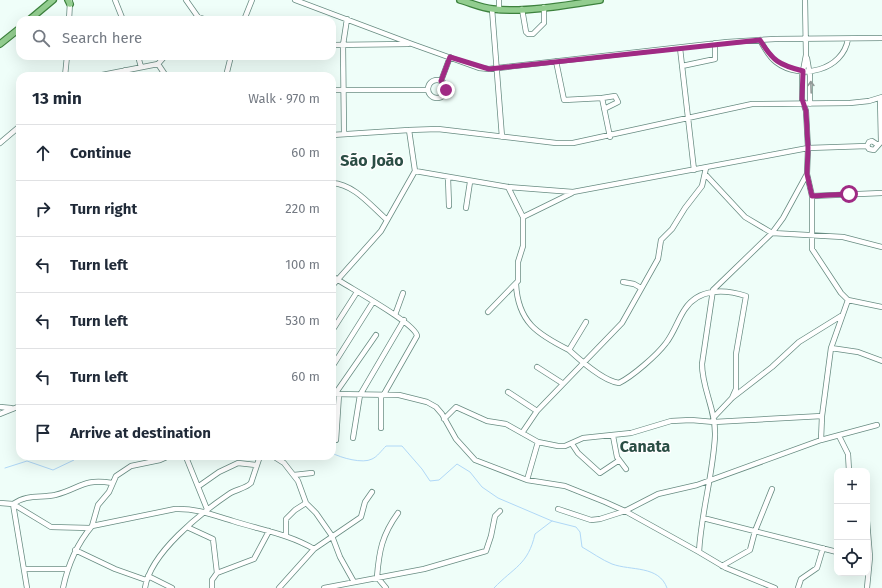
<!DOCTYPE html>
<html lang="en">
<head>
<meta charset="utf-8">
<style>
	:root { --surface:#fff; --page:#f6f6f7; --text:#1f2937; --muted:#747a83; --line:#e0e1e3 }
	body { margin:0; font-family:"Fira Sans",sans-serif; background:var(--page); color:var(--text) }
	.controls { position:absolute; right:12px; bottom:12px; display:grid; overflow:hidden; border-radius:8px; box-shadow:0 4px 16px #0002 }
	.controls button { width:36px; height:36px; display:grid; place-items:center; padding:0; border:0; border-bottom:1px solid var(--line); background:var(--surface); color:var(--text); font:20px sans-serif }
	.stop { position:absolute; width:12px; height:12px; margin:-9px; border:3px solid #a02a84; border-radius:50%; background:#fff }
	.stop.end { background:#a02a84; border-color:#fff; box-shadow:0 1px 4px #0008 }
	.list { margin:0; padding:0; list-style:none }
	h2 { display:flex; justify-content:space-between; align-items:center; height:52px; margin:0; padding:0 16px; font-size:17px }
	h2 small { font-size:13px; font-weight:400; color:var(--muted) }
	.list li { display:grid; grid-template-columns:26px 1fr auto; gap:12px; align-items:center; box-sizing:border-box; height:56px; padding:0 16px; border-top:1px solid var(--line) }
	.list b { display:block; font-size:15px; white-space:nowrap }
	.list em { font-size:13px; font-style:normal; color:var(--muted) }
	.icon { flex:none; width:22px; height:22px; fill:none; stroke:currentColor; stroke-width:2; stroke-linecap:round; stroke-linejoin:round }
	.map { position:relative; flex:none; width:882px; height:588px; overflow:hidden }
	.search { position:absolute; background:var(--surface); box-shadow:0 4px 16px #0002; left:16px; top:16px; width:320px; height:44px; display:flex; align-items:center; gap:10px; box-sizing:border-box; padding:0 14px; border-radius:12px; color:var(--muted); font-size:15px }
	.panel { position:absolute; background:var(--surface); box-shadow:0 4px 16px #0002; left:16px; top:72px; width:320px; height:388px; border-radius:12px }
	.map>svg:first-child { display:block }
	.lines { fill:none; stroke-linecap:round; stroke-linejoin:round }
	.stream { stroke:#b0d8f7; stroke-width:1 }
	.minor-casing { stroke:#688c82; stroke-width:6 }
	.major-casing { stroke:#3d823e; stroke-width:8 }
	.minor { stroke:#fff; stroke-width:4.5 }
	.major { stroke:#92cd8f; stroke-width:5.5 }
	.oneway { stroke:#939a98 }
	.route { stroke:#a02a84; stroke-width:5 }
	.labels { text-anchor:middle; stroke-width:3; stroke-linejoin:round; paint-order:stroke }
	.district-label { font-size:16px; font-weight:bold; fill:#2b4e45; stroke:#fff }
</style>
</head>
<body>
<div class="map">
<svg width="882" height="588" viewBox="0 0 882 588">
	<rect width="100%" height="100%" fill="#effef9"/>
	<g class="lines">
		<!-- stream -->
		<path class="stream" d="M332,453C341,458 363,464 372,459C377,457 382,450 386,446H402L422,469L430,481L439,480L457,464L470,472L482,487L498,498L552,521L576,527L580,532L582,547C591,552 602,560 612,564C631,571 659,565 667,588
			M5,468L27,461L53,470L74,460L77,456
			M494,588C514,567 528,565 535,534L552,521"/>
		<defs>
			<path id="minor" d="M115,0L123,20
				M186,0L198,17L207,20
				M295,0L412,44L479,68L489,69L727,42L775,39L882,38
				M499,0V10
				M805,0L806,55L802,76V99L806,111L808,148L807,174L812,196V249L841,293L848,300L882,307
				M492,9L502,137
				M522,9L526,32L528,34H533L544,23V7
				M69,20L70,2
				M244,20L252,0
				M760,40C764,47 769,57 776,62C801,81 843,70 848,39
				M332,45L408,44
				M680,48L694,170
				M138,56L141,67
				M807,58L810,76V104
				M556,61L564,100L602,98L610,137
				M158,64L166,76
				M682,66L715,59V43
				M125,70L126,76
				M65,76L67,56
				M97,76L158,64L165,56
				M226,76L231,56
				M428 89a9 9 0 1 1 18 0a9 9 0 1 1-18 0Z
				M441,81L450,57
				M332,90H428
				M602,98L615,96L618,102L604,109
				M344,134L343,45L347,19
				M332,135L409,130L438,129L556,143H573L752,104L850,103L869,101L882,97
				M0,143L20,126
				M867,146L869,142L872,141L878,145
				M415,171L508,187L573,192L808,148L867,146L869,149L874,150L881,142L880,98
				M705,174L745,217L772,233L843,237L882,247
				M448,178L449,206
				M332,183C354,184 371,206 387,220
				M812,196L882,193
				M466,208L470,182
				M523,217L572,193
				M332,276C346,286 416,323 417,336L384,394
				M623,282L634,284L641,288
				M516,284C518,322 537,334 569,350
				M332,286L381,231L415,171L409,130
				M488,312L518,281V262L523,246V217L508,187
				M395,315L403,293
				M586,322L569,350C581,361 603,381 619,383C633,376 657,355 666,343C674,333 678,319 685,309C699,288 725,289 746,296L736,354V389L732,398
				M332,331L357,292
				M831,348L858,352L882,361
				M332,367L373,302
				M537,367L562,383
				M508,392L537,411
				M332,394L399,395L427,402L436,407L442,414L456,439L475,460L527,480L565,486L605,502L625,511L699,552
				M335,394L376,335
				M381,395V428
				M0,407L11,408
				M0,414L20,406
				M714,417L732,398L772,367L799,342L841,316
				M444,419L456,407L487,421L506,424L538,442L558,446H565L583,438L631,433L671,421L691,420L714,422L822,416
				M522,433L537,411L622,323L658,259L661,240L672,229L685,208L702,186L706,168
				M613,436L617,457L626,469
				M839,436L848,454L849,471
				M353,438L360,395L404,320
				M336,440L339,394
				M821,440L822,416L831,348L848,300
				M572,444L578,453L600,473L618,461
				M184,456L186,457L207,509
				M273,456L284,463L298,481L306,503L316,513L332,536L340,557L354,582
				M294,475L312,473
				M527,480L538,442
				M199,486L219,472L238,463L256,465
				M0,503L13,504L27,588
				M558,509L591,520L600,519L625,511L658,494L697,485L821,440L877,425
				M703,518L837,552
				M867,521L870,557L867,588
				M92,526L98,505L109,492L116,476L131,466L160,460L169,456
				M187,527L213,539L217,573
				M90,528L51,527L13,504C27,494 40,498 55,495C80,489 82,478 112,483
				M286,535V519L295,510L306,503
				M75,550L115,569L146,580
				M722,566L750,550L755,531L772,489
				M25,569H67
				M148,576L172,588
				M63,588C68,564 76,545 92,526L175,509C196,508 213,515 233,521C261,530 289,534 314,549
				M145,588C150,553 201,513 229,494C236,489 245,489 251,483L260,456
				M212,588V580L217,573L254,559L269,531
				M279,588L314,549L361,517L365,502L372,492
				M324,588L424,569L486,551L491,536L495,516L500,511
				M386,588L377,577C379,551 382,535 398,513
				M775,588L726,568L699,552C701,513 713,475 715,436C716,410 702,389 702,364L713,290L772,233L783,218L807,174
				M798,588L801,579L817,568L823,548"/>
			<path id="major" d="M68,0L70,4
				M460,0C471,3 481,8 493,9C523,13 569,5 600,0
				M29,20L53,0
				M0,44L20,28"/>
		</defs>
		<!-- minor casing -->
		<use href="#minor" class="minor-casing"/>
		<!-- major casing -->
		<use href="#major" class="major-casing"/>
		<!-- minor -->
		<use href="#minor" class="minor"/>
		<!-- major -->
		<use href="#major" class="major"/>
	</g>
	<!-- one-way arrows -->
	<defs><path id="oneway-shaft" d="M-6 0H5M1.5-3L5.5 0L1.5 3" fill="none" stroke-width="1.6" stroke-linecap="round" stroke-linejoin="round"/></defs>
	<use class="oneway" href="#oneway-shaft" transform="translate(811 87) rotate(-92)"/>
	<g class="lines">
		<!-- route -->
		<path class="route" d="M446,90L445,85L441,81L450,57L489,69L760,40C773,61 779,65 803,71L802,99L806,111L808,148L807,174L812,196L849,194"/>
	</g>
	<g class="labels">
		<!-- district labels -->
		<g class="district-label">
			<text x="372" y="166">São João</text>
			<text x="645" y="452">Canata</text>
		</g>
	</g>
</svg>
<div class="controls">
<button>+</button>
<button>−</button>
<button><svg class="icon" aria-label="locate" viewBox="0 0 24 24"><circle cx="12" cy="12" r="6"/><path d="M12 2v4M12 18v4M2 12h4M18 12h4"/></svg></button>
</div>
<div class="stop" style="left:849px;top:194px"></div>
<div class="stop end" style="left:446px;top:90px"></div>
<div class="search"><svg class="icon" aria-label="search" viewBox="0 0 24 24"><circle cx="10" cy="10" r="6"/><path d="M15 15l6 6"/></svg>Search here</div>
<section class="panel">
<h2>13 min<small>Walk · 970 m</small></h2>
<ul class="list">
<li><svg class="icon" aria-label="ahead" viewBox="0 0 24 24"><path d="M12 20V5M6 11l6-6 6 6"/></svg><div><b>Continue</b></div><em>60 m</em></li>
<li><svg class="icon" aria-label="right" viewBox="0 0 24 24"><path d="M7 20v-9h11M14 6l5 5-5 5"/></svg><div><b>Turn right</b></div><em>220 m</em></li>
<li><svg class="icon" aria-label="left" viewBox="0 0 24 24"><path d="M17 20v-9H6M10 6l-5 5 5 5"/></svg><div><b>Turn left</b></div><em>100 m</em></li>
<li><svg class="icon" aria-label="left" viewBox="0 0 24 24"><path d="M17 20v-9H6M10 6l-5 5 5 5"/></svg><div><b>Turn left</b></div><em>530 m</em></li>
<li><svg class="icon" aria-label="left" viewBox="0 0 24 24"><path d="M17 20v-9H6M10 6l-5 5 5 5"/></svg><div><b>Turn left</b></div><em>60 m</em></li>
<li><svg class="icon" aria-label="arrive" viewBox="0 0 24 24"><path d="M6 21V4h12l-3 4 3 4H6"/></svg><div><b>Arrive at destination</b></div></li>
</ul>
</section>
</div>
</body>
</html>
